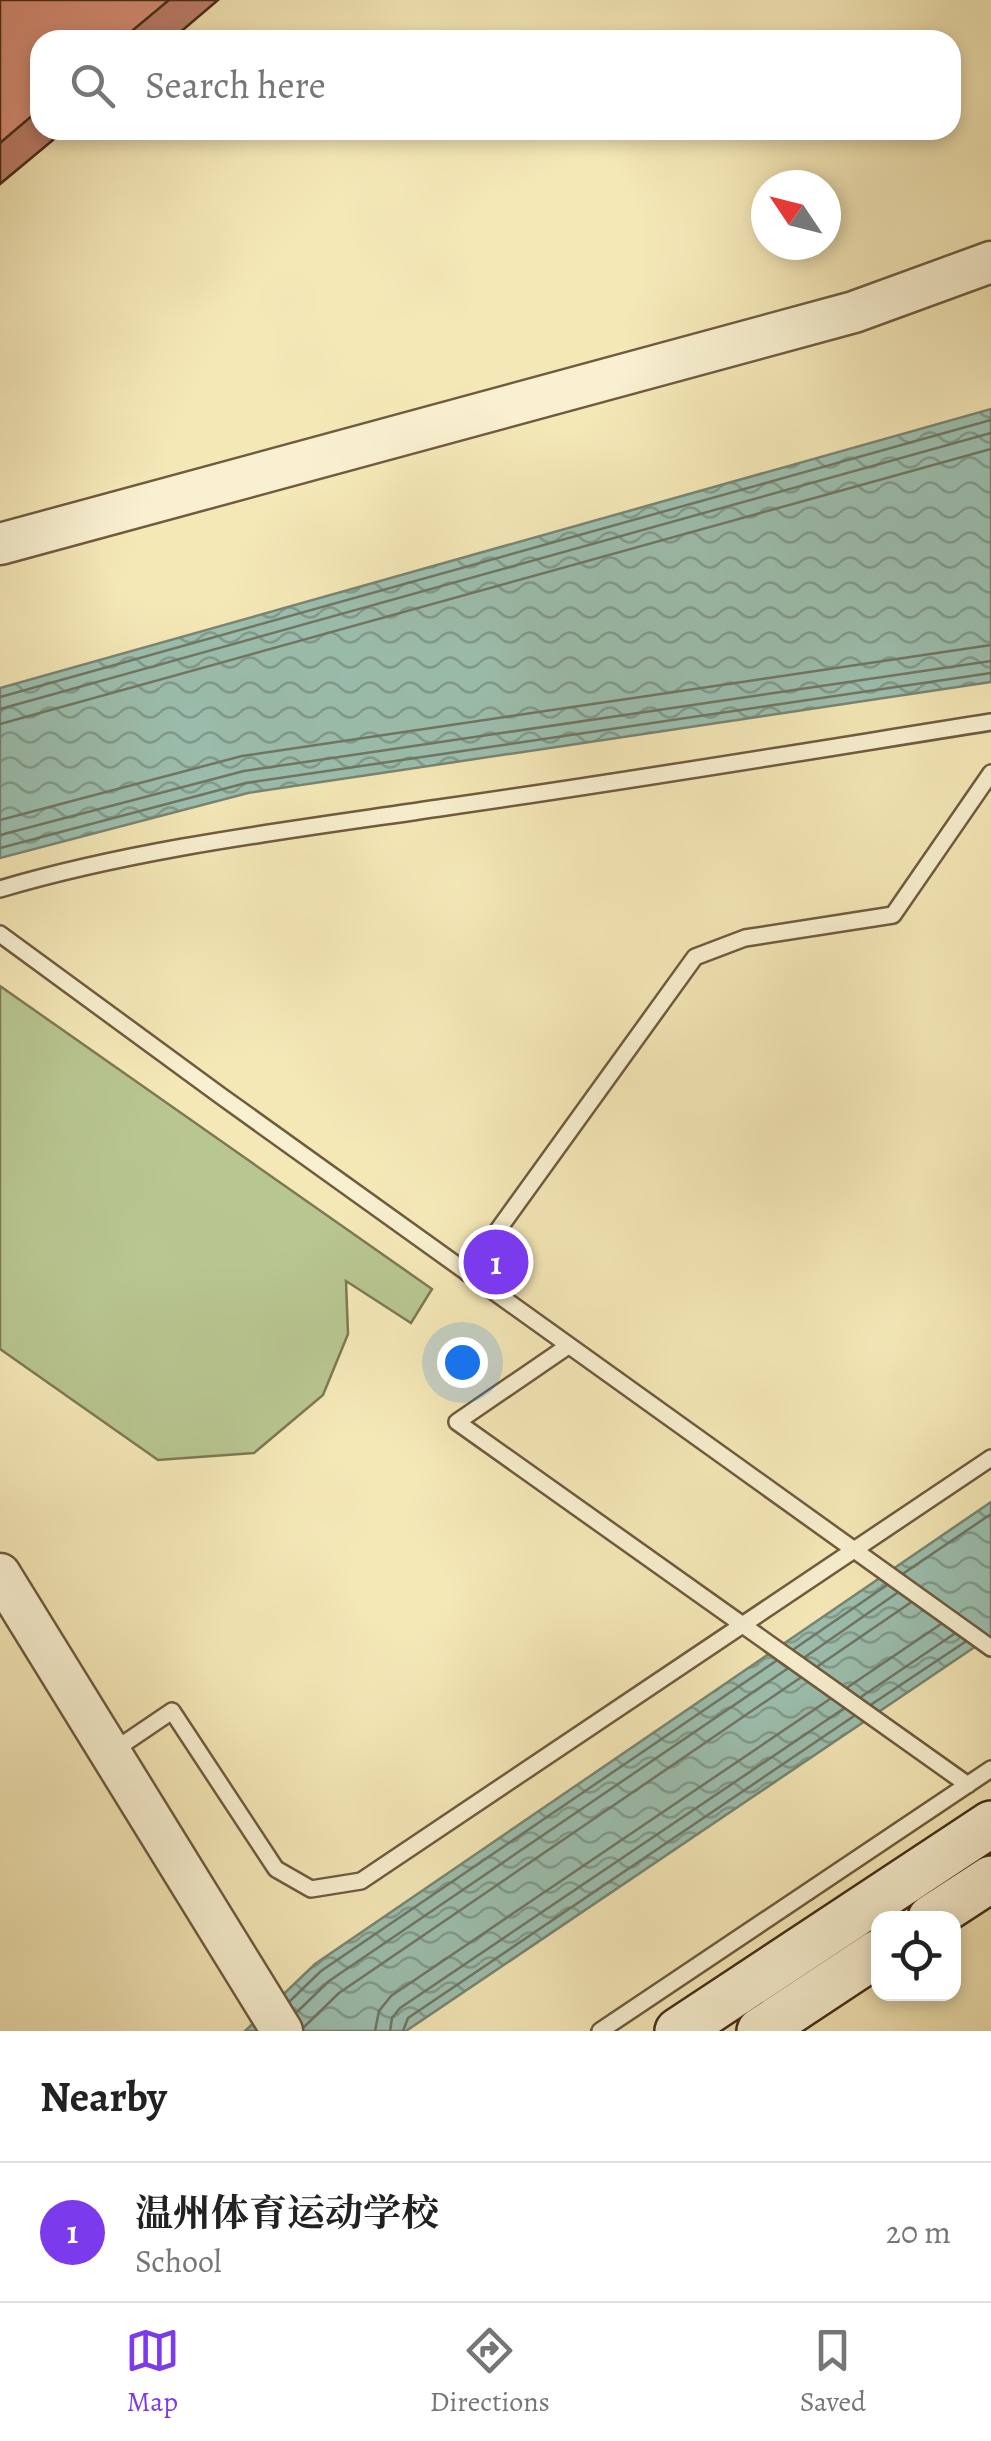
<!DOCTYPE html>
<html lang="en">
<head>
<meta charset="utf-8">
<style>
	:root { --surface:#fff; --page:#f6f6f6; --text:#222; --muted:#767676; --line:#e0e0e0; --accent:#7c3aed }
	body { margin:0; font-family:Alegreya,"Noto Serif SC",serif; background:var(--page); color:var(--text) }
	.controls { position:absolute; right:30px; bottom:30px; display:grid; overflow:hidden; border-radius:20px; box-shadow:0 5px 15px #0003 }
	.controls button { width:90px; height:90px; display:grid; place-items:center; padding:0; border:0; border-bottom:2px solid var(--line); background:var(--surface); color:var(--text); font:50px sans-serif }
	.compass { position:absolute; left:751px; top:170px; width:90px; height:90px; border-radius:50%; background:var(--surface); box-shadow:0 5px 15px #0003; rotate:305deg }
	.you { position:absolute; left:462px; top:1362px; width:35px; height:35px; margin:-25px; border:8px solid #fff; border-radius:50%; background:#1a73e8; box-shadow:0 0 0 15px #1a73e833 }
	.badge { display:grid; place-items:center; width:65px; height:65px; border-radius:50%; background:var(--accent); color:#fff; font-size:32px; font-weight:700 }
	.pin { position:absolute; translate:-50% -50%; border:5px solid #fff; box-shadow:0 2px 10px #0006 }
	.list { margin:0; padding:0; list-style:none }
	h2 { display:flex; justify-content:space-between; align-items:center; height:130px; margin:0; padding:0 40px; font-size:42px }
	h2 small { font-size:32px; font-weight:400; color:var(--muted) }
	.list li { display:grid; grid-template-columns:65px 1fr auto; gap:30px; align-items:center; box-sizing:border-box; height:140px; padding:0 40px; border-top:2px solid var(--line) }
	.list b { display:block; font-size:38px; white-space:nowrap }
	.list p { margin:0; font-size:32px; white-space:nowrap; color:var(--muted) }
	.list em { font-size:32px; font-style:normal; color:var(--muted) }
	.icon { flex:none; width:55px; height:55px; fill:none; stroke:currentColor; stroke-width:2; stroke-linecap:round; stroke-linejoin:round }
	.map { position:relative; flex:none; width:991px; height:2031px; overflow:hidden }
	.search { position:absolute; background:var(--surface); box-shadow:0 5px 15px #0003; left:30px; right:30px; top:30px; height:110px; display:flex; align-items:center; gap:25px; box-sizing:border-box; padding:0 35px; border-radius:30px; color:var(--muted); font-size:38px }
	.sheet { height:270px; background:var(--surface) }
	nav { display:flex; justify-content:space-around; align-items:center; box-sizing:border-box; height:140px; border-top:2px solid var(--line); background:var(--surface); font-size:28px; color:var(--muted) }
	nav a { display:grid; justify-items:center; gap:5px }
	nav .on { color:var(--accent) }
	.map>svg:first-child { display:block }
	.grass { fill:#b8c691; stroke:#7e7954; stroke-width:2.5 }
	.water { fill:url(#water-waves); stroke:#798573; stroke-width:2.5 }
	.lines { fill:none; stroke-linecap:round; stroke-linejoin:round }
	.shore { stroke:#707664; stroke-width:2.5 }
	.service-casing { stroke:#705b3f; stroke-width:20 }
	.tertiary-casing { stroke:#705b3f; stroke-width:45 }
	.secondary-casing { stroke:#442c17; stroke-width:50 }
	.service { stroke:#f8f0d0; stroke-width:15 }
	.tertiary { stroke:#f8f0d0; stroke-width:40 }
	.secondary { stroke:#f8f0d0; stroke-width:45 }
	.wall { fill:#be7e6b; stroke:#442c17; stroke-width:2.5 }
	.building { fill:#dd927c; stroke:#442c17; stroke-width:2.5 }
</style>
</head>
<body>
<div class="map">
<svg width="991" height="2031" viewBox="0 0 991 2031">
	<defs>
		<pattern id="water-waves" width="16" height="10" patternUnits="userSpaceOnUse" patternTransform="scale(2.5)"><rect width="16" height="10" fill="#9cc0b0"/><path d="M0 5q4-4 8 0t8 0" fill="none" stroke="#819c8e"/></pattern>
	</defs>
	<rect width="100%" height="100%" fill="#f5e8b7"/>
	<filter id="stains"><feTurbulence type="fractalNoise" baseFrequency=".002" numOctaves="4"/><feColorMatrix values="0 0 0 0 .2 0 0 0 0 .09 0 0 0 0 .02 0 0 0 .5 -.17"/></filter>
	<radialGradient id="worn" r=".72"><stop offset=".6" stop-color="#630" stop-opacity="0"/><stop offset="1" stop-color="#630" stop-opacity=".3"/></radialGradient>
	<!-- grass -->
	<path class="grass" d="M0,986L432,1289L411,1323L346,1281L348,1334L323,1395L254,1453L158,1460L0,1349Z"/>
	<!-- water -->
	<path class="water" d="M991,409V682L248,793L0,858V688Z
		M991,1502V1636L406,2031H245L315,1964Z"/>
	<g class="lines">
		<!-- shore -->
		<path class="shore" d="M0,697L991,420
			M0,709L991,433
			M0,724L991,449
			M0,820L242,756L991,645
			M0,835L244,771L991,661
			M0,848L246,783L991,673
			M904,1573L991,1514
			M794,1649L887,1585
			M805,1657L897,1593
			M818,1666L910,1603
			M848,1687L941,1624
			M861,1697L954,1634
			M872,1704L965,1642
			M290,2001L321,1971L776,1661
			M297,2012L329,1981L787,1669
			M304,2027L339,1993L800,1678
			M375,2031L379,2011L391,1996L830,1699
			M390,2031L392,2018L400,2008L843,1709
			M403,2031L408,2018L854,1716"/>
		<defs>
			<path id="service" d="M0,889C142,847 299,829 446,807C628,781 809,751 991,722
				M0,934L221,1096L991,1648
				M467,1273L695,957L745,938L893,915L991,773
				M568,1346L457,1422L968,1785
				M113,1751L172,1711L276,1869L311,1889L361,1881L991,1458
				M600,2031L991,1769"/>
			<path id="tertiary" d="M0,544L854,312L991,262
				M0,1574L282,2031"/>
			<path id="secondary" d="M931,1918L991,1879
				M678,2031L991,1824
				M760,2031L878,1953"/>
		</defs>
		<!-- service casing -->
		<use href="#service" class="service-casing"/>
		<!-- tertiary casing -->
		<use href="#tertiary" class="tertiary-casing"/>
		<!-- secondary casing -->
		<use href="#secondary" class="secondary-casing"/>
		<!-- service -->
		<use href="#service" class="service"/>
		<!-- tertiary -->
		<use href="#tertiary" class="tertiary"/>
		<!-- secondary -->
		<use href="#secondary" class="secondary"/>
	</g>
	<!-- wall -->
	<path class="wall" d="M0,0H218L171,40H40V130H65L0,184Z"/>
	<!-- building -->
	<path class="building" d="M0,0H169L121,40H40V109L0,143Z"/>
	<rect width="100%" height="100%" filter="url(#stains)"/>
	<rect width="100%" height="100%" fill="url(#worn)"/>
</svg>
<div class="controls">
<button><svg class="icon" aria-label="locate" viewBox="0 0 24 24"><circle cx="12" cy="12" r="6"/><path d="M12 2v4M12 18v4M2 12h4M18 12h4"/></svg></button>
</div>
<svg class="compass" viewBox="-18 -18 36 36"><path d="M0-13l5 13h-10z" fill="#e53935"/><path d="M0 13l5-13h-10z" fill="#767676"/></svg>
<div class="you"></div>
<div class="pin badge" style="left:496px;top:1262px">1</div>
<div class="search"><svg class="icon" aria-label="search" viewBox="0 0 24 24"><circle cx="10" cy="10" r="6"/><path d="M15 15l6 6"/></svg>Search here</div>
</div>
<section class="sheet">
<h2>Nearby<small></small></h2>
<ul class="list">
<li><span class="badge">1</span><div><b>温州体育运动学校</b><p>School</p></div><em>20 m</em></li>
</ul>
</section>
<nav>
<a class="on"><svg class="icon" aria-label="map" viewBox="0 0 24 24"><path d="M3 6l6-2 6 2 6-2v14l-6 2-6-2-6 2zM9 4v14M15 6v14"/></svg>Map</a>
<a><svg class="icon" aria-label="directions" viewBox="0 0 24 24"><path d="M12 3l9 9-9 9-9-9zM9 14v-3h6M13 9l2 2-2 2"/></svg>Directions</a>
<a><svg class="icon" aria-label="saved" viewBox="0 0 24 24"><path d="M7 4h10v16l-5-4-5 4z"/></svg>Saved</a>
</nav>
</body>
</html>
